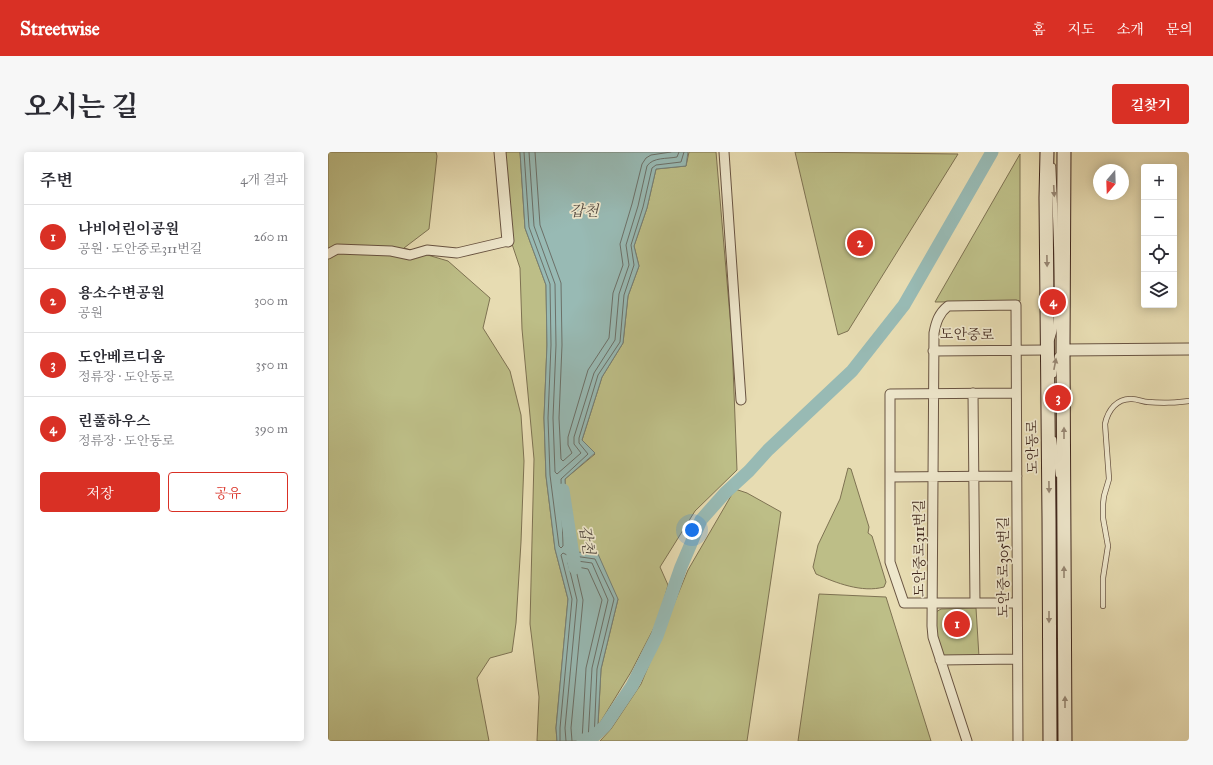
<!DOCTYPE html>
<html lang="ko">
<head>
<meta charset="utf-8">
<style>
	:root { --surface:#fff; --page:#f7f7f7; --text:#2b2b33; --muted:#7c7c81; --line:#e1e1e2; --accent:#d93025 }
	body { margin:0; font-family:"IM FELL Great Primer","Noto Serif KR",serif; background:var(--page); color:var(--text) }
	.controls { position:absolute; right:12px; top:12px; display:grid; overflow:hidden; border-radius:4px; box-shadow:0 2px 10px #0003 }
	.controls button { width:36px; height:36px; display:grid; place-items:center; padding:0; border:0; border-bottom:1px solid var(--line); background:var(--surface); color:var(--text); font:20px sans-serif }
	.compass { position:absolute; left:765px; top:12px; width:36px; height:36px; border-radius:50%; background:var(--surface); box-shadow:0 2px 10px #0003; rotate:199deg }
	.you { position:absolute; left:364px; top:378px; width:14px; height:14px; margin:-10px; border:3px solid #fff; border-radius:50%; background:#1a73e8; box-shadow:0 0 0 6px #1a73e833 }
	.badge { display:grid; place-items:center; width:26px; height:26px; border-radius:50%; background:var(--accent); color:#fff; font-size:13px; font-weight:700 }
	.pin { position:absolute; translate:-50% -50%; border:2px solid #fff; box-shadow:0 1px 4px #0006 }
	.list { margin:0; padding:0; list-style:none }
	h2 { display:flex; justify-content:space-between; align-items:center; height:52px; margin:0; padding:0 16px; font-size:17px }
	h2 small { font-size:13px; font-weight:400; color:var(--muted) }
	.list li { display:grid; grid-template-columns:26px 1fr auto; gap:12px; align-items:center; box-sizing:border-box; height:64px; padding:0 16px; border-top:1px solid var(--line) }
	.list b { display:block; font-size:15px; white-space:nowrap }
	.list p { margin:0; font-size:13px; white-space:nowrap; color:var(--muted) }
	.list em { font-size:13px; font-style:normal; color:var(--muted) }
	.actions { display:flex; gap:8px; padding:12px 16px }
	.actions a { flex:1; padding:9px 0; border:1px solid var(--accent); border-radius:4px; text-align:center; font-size:14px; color:var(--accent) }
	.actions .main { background:var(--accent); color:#fff }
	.icon { flex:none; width:22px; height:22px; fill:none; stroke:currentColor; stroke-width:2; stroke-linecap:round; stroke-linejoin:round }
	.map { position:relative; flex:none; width:861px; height:589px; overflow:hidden; border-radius:4px }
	header { display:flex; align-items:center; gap:24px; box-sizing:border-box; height:56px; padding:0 20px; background:var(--accent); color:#fff }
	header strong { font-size:19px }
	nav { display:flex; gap:22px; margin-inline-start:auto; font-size:14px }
	.intro { display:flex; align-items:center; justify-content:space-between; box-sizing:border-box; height:96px; padding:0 24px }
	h1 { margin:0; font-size:28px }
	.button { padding:10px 18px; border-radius:4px; background:var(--accent); color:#fff; font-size:14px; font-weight:700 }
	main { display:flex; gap:24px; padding:0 24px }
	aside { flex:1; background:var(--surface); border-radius:4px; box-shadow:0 2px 10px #0003 }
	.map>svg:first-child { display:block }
	.green { fill:#bdbe87; stroke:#7e7252 }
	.water { fill:#98bab4; stroke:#747f77 }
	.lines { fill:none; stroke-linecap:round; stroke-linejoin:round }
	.shore { stroke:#6c7068; stroke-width:1 }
	.river { stroke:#98bab4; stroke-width:13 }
	.service-casing { stroke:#695442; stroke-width:6 }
	.minor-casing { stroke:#695442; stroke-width:11 }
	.tertiary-casing { stroke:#695442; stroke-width:13 }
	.secondary-casing { stroke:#3f261c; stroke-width:15 }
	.service { stroke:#efe8cd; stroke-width:4.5 }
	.minor { stroke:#efe8cd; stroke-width:9 }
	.tertiary { stroke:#efe8cd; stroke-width:11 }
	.secondary { stroke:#efe8cd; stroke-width:13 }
	.oneway { fill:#978774 }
	.labels { text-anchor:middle; stroke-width:3.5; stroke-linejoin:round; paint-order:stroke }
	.street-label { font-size:14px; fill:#3f261c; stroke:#efe8cd }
	.water-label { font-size:15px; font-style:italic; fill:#554b42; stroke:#efe8cd }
</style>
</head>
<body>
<header>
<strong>Streetwise</strong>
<nav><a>홈</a><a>지도</a><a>소개</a><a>문의</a></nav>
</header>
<div class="intro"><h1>오시는 길</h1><a class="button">길찾기</a></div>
<main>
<aside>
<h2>주변<small>4개 결과</small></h2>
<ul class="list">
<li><span class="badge">1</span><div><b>나비어린이공원</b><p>공원 · 도안중로311번길</p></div><em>260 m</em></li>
<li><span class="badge">2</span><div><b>용소수변공원</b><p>공원</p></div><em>300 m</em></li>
<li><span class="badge">3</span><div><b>도안베르디움</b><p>정류장 · 도안동로</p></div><em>350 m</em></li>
<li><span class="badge">4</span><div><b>린풀하우스</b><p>정류장 · 도안동로</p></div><em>390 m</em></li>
</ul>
<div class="actions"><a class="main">저장</a><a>공유</a></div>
</aside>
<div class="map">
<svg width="861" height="589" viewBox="0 0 861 589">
	<rect width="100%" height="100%" fill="#e7dcb2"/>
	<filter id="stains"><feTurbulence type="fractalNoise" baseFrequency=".005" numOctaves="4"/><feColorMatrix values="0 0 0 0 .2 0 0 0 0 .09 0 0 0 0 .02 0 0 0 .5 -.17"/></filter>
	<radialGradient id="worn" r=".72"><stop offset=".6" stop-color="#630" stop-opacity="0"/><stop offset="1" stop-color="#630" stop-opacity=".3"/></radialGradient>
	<!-- green -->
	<path class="green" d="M0,0H108L109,4L101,77L76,96L120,109L162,146L155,176L182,219L193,263L196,309L193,390L188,471L184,500L162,506L149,526L161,589H0Z
		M175,0H192L197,76L218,133L219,193L216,266L218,324L227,397L240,447L228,576L229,589H209L211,545L202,472L206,307L194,177L192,116L182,86Z
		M361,0H388L404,188L409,318L367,359L332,415L340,433L331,466L303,520L270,574L273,517L290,447L239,399L237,327L267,302L254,288L274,225L295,191L300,144L311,114L306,94L319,56L328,17L358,14Z
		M467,0L630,2L520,179L510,183Z
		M692,2V149L607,150Z
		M520,316L523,317L541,375L540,381L544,384L558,430L556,435C534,441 508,431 488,422L485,415L490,393L512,347Z
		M407,337L419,341L453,360L419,589H272L283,577L313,532L360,418Z
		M491,442L558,445L603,589H470Z
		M648,456L651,505H618C606,497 608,473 608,460L613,457Z"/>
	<!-- water -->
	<path class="water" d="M192,0H360L358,14L328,17L319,56L306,94L311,114L300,144L295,191L274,225L254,288L267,301L237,327L239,399L270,402L290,447L273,517L269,589H229L228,576L240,447L227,397L218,324L216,266L219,193L218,133L197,76Z"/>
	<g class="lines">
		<!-- shore -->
		<path class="shore" d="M196,0L201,75L222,132L223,193L220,266L222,323L231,394L233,396L235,394L233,327L260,302L251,291V286L270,223L292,190L296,143L306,113L303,93L315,55L324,16L328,13L353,10L356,0
			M201,0L206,74L227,132L228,193L225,266L227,320L229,322L253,301L246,292V285L266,221L287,188L291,142L301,113L298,93L310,54L319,14C325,5 339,7 349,5L351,0
			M207,0L212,73L233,131L234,193L231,266L233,307L235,309L244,301L240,293V285L260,218L281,186L285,141L295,113L292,92L304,52L314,12L318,6L323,3L343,0
			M232,589V576L244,447L233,403L235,401L239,403L267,407L286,447L269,517L266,589
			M238,589L237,576L249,448L240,411L242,408L264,411L280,448L264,516L260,589
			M244,589L243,576L255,448L248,418L250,415L260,417L274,448L258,516L254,589"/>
		<!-- river -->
		<path class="river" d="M235,338L247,416
			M255,588L264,586L277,574L304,534L329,484L353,415L373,368L397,341L421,319L440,298L524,219L576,153L664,0"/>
		<defs>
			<path id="service" d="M724,187C730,171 728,153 729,136C729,95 727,54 725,14
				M726,223L729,204L731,202
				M726,287L730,323
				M775,454V426L780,394L775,366V352L776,344L781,327L777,272C780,258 789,246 804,247C810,247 815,250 820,250C831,251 850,251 861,249"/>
			<path id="minor" d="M396,0L413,248
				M0,102L9,97L63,99L82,103L99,98L129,101L180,89
				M605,199L719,198
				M645,241L647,451
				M688,241L562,242V410L576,451H689
				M562,325L689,324
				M612,508L689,507
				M639,589L605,485L604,474L606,181C608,170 611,161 620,154L688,153L690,589"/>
			<path id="tertiary" d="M172,0L180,89
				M735,198L861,197"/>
			<path id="secondary" d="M719,0L718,46L721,366L722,589
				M736,0L735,198L737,589"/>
		</defs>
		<!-- service casing -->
		<use href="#service" class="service-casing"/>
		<!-- minor casing -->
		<use href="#minor" class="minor-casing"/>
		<!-- tertiary casing -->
		<use href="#tertiary" class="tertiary-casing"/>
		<!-- secondary casing -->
		<use href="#secondary" class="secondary-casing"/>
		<!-- service -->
		<use href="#service" class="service"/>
		<!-- minor -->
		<use href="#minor" class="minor"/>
		<!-- tertiary -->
		<use href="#tertiary" class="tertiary"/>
		<!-- secondary -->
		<use href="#secondary" class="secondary"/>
	</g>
	<!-- one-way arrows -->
	<defs><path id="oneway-solid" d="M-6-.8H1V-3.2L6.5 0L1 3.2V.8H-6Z"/></defs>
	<g class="oneway">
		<use href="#oneway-solid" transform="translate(726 39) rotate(87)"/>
		<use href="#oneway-solid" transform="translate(719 109) rotate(89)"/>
		<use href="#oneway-solid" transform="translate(727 212) rotate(-79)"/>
		<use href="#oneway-solid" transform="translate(736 281) rotate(-90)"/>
		<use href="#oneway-solid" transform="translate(721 335) rotate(89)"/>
		<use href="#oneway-solid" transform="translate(736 420) rotate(-90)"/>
		<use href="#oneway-solid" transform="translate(721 465) rotate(90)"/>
		<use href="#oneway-solid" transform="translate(737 550) rotate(-90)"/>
	</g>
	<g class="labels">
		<!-- street labels -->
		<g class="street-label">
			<text transform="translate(639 182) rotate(1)" y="5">도안중로</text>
			<text transform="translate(704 295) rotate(-91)" y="5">도안동로</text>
			<text transform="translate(591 396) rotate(-90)" y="5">도안중로311번길</text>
			<text transform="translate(675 415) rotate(-90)" y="5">도안중로305번길</text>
		</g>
		<!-- water labels -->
		<g class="water-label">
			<text x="256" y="64">갑천</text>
			<text transform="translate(259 388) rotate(81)" y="5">갑천</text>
		</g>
	</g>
	<rect width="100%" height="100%" filter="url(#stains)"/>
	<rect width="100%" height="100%" fill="url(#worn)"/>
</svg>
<div class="controls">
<button>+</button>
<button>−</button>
<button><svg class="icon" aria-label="locate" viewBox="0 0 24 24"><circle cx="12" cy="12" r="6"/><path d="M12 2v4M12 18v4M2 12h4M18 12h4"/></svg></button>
<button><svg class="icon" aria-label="layers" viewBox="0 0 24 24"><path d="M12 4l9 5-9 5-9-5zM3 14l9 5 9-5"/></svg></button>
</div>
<svg class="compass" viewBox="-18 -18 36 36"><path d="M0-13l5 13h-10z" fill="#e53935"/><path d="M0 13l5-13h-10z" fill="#7c7c81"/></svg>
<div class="you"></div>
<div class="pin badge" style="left:629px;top:472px">1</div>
<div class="pin badge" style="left:532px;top:91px">2</div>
<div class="pin badge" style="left:730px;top:246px">3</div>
<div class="pin badge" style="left:725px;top:150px">4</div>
</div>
</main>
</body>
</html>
